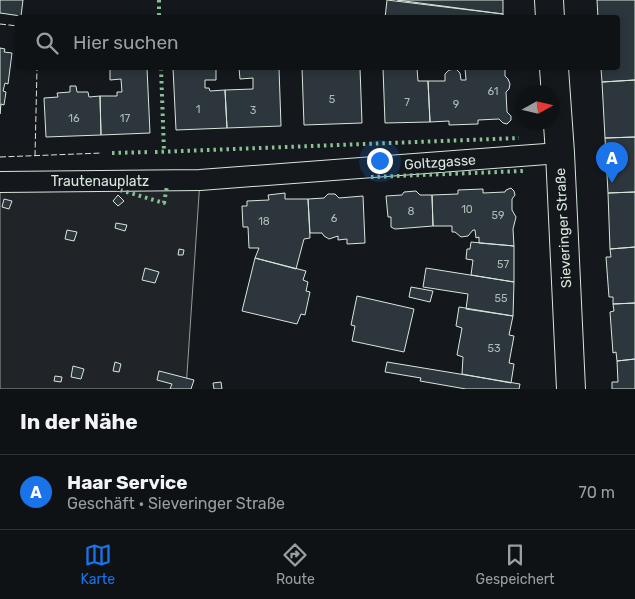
<!DOCTYPE html>
<html lang="de">
<head>
<meta charset="utf-8">
<style>
	:root { --surface:#0f1215; --page:#181b1e; --text:#f1f3f6; --muted:#9b9ea0; --line:#2f3234; --accent:#1a73e8 }
	body { margin:0; font-family:Rubik,sans-serif; background:var(--page); color:var(--text) }
	.compass { position:absolute; left:515px; top:85px; width:45px; height:45px; border-radius:50%; background:var(--surface); box-shadow:0 2px 8px #0003; rotate:82deg }
	.you { position:absolute; left:379px; top:160px; width:18px; height:18px; margin:-12px; border:4px solid #fff; border-radius:50%; background:#1a73e8; box-shadow:0 0 0 8px #1a73e833 }
	.badge { display:grid; place-items:center; width:32px; height:32px; border-radius:50%; background:var(--accent); color:#fff; font-size:16px; font-weight:700 }
	.pin { position:absolute; translate:-50% -41px; filter:drop-shadow(0 1px 2px #0008) }
	.pin::after { content:''; position:absolute; top:26px; width:18px; height:15px; background:inherit; clip-path:polygon(0 0,100% 0,50% 100%) }
	.list { margin:0; padding:0; list-style:none }
	h2 { display:flex; justify-content:space-between; align-items:center; height:65px; margin:0; padding:0 20px; font-size:21px }
	h2 small { font-size:16px; font-weight:400; color:var(--muted) }
	.list li { display:grid; grid-template-columns:32px 1fr auto; gap:15px; align-items:center; box-sizing:border-box; height:75px; padding:0 20px; border-top:1px solid var(--line) }
	.list b { display:block; font-size:19px; white-space:nowrap }
	.list p { margin:0; font-size:16px; white-space:nowrap; color:var(--muted) }
	.list em { font-size:16px; font-style:normal; color:var(--muted) }
	.icon { flex:none; width:28px; height:28px; fill:none; stroke:currentColor; stroke-width:2; stroke-linecap:round; stroke-linejoin:round }
	.map { position:relative; flex:none; width:635px; height:389px; overflow:hidden }
	.search { position:absolute; background:var(--surface); box-shadow:0 2px 8px #0003; left:15px; right:15px; top:15px; height:55px; display:flex; align-items:center; gap:12px; box-sizing:border-box; padding:0 18px; border-radius:5px; color:var(--muted); font-size:19px }
	.sheet { height:140px; background:var(--surface) }
	nav { display:flex; justify-content:space-around; align-items:center; box-sizing:border-box; height:70px; border-top:1px solid var(--line); background:var(--surface); font-size:14px; color:var(--muted) }
	nav a { display:grid; justify-items:center; gap:2px }
	nav .on { color:var(--accent) }
	.map>svg:first-child { display:block }
	.green { fill:#202428; stroke:#939e99 }
	.building { fill:#2c363c; stroke:#d8e6dc }
	.lines { fill:none; stroke-linecap:round; stroke-linejoin:round }
	.minor-casing { stroke:#d8e6dc; stroke-width:22 }
	.secondary-casing { stroke:#d8e6dc; stroke-width:30 }
	.minor { stroke:#14181c; stroke-width:20 }
	.secondary { stroke:#14181c; stroke-width:28 }
	.hedge { stroke:#8ac095; stroke-width:4; stroke-dasharray:2.5 4; stroke-linecap:butt }
	.fence { stroke:#d8e6dc; stroke-width:1; stroke-dasharray:6 2.5; stroke-linecap:butt }
	.labels { text-anchor:middle; stroke-width:4; stroke-linejoin:round; paint-order:stroke }
	.number-label { font-size:11px; fill:#adbab4 }
	.street-label { font-size:14px; fill:#d8e6dc; stroke:#14181c }
</style>
</head>
<body>
<div class="map">
<svg width="635" height="389" viewBox="0 0 635 389">
	<rect width="100%" height="100%" fill="#14181c"/>
	<!-- green -->
	<path class="green" d="M200,180L186,389H0V182Z"/>
	<!-- building -->
	<path class="building" d="M0,0H23L21,16L0,13Z
		M387,0L503,14L504,18H385Z
		M397,0H503V14Z
		M597,0H635V80L602,82L601,69L599,68H618V18H598Z
		M0,48L5,49L4,52L12,53L8,84L5,83L3,91L6,92L4,105L1,104L0,114Z
		M110,68H147L150,133L101,135L100,96H117V92H122L121,79L110,80Z
		M173,68H216V80H205V88H209L210,91L225,90L227,128L176,130Z
		M239,68H279L281,126L227,128L225,90L253,89V78L240,79Z
		M302,68H360L362,123L304,125Z
		M383,68H417L418,81H428L430,122L385,123Z
		M465,68H505V76L508,79L510,84L509,89L506,92L507,112L511,116V120L507,124L503,123L499,119L478,120V124L449,125V121L430,122L428,81H445V74L449,70L456,69L460,73L461,80H466Z
		M635,80V137L605,138L602,82Z
		M70,86H76L77,92H88L89,97L100,96L101,135L46,137L44,98L58,97L57,93L70,92Z
		M635,137V192L608,193L605,138Z
		M511,188L514,191L515,195L512,199V210L516,217L513,229L514,246L479,243V237L476,238L475,230H473L468,236L461,237L455,232H452V226H433L432,195L458,194V190L483,189V193L505,192L506,190Z
		M416,191L420,195H432L433,226L395,229L391,227V217H388L386,196L402,195L404,192Z
		M635,192V247L610,249L608,193Z
		M285,193V199H308L310,238L304,239L296,269L255,258L259,248H249L248,227H243L242,206H247V201L269,200L268,195Z
		M328,194H335L339,198L363,196L365,243L347,244V239L338,240V236L329,239L324,236L322,233H310L308,199L324,198Z
		M118,195L124,201L118,206L113,201Z
		M4,199L12,201L9,209L2,207Z
		M116,223L127,225L125,231L115,228Z
		M67,230L77,232L74,241L65,239Z
		M471,242L514,246V282L471,275L473,260L466,259L467,249H470Z
		M635,247V303L613,304V297H609L606,257H611L610,249Z
		M179,249L184,250L183,255H178Z
		M255,258L306,271L303,280L308,282L306,291L310,292L305,315L301,314L297,324L242,311Z
		M145,268L159,272L155,283L142,280Z
		M426,268L514,282L513,316L466,309L468,294L423,287Z
		M411,287L433,291L430,302L409,297Z
		M357,296L414,309L404,352L352,341L355,326L351,325Z
		M635,303V359L617,361L616,352L613,353L610,312L614,311L613,304Z
		M459,307L513,316L509,335L514,336L509,363L514,364L511,383L462,374L463,357L457,355L462,328L456,326Z
		M635,359V389H612V382H618L617,361Z
		M115,362L121,364L119,372L113,371Z
		M387,362L520,384L519,389H466L420,381L421,378L385,372Z
		M73,366L84,369L81,379L71,377Z
		M159,371L194,380L191,389H170L172,384L157,380Z
		M55,376L62,377L61,382L54,381Z
		M221,382L222,389H214L213,383Z"/>
	<g class="lines">
		<defs>
			<path id="minor" d="M0,182L200,180L560,153"/>
			<path id="secondary" d="M549,0L550,18
				M554,68L560,153L571,389"/>
		</defs>
		<!-- minor casing -->
		<use href="#minor" class="minor-casing"/>
		<!-- secondary casing -->
		<use href="#secondary" class="secondary-casing"/>
		<!-- minor -->
		<use href="#minor" class="minor"/>
		<!-- secondary -->
		<use href="#secondary" class="secondary"/>
		<!-- hedge -->
		<path class="hedge" d="M159,0V18
			M161,68L164,151
			M155,152L519,138
			M112,153L150,152
			M371,177L523,171
			M120,190L164,203L167,186"/>
		<!-- fence -->
		<path class="fence" d="M0,24L18,26
			M35,156L37,68
			M0,157L102,153"/>
	</g>
	<g class="labels">
		<!-- number labels -->
		<g class="number-label">
			<text x="493" y="95">61</text>
			<text x="332" y="103">5</text>
			<text x="407" y="106">7</text>
			<text x="456" y="108">9</text>
			<text x="198" y="113">1</text>
			<text x="253" y="114">3</text>
			<text x="74" y="122">16</text>
			<text x="125" y="122">17</text>
			<text x="467" y="213">10</text>
			<text x="411" y="215">8</text>
			<text x="498" y="219">59</text>
			<text x="334" y="222">6</text>
			<text x="264" y="225">18</text>
			<text x="503" y="268">57</text>
			<text x="501" y="302">55</text>
			<text x="494" y="352">53</text>
		</g>
		<!-- street labels -->
		<g class="street-label">
			<text transform="translate(440 162) rotate(-4)" y="5">Goltzgasse</text>
			<text x="100" y="186">Trautenauplatz</text>
			<text transform="translate(563 228) rotate(-93)" y="5">Sieveringer Straße</text>
		</g>
	</g>
</svg>
<svg class="compass" viewBox="-18 -18 36 36"><path d="M0-13l5 13h-10z" fill="#e53935"/><path d="M0 13l5-13h-10z" fill="#9b9ea0"/></svg>
<div class="you"></div>
<div class="pin badge" style="left:612px;top:183px">A</div>
<div class="search"><svg class="icon" aria-label="search" viewBox="0 0 24 24"><circle cx="10" cy="10" r="6"/><path d="M15 15l6 6"/></svg>Hier suchen</div>
</div>
<section class="sheet">
<h2>In der Nähe<small></small></h2>
<ul class="list">
<li><span class="badge">A</span><div><b>Haar Service</b><p>Geschäft · Sieveringer Straße</p></div><em>70 m</em></li>
</ul>
</section>
<nav>
<a class="on"><svg class="icon" aria-label="map" viewBox="0 0 24 24"><path d="M3 6l6-2 6 2 6-2v14l-6 2-6-2-6 2zM9 4v14M15 6v14"/></svg>Karte</a>
<a><svg class="icon" aria-label="directions" viewBox="0 0 24 24"><path d="M12 3l9 9-9 9-9-9zM9 14v-3h6M13 9l2 2-2 2"/></svg>Route</a>
<a><svg class="icon" aria-label="saved" viewBox="0 0 24 24"><path d="M7 4h10v16l-5-4-5 4z"/></svg>Gespeichert</a>
</nav>
</body>
</html>
